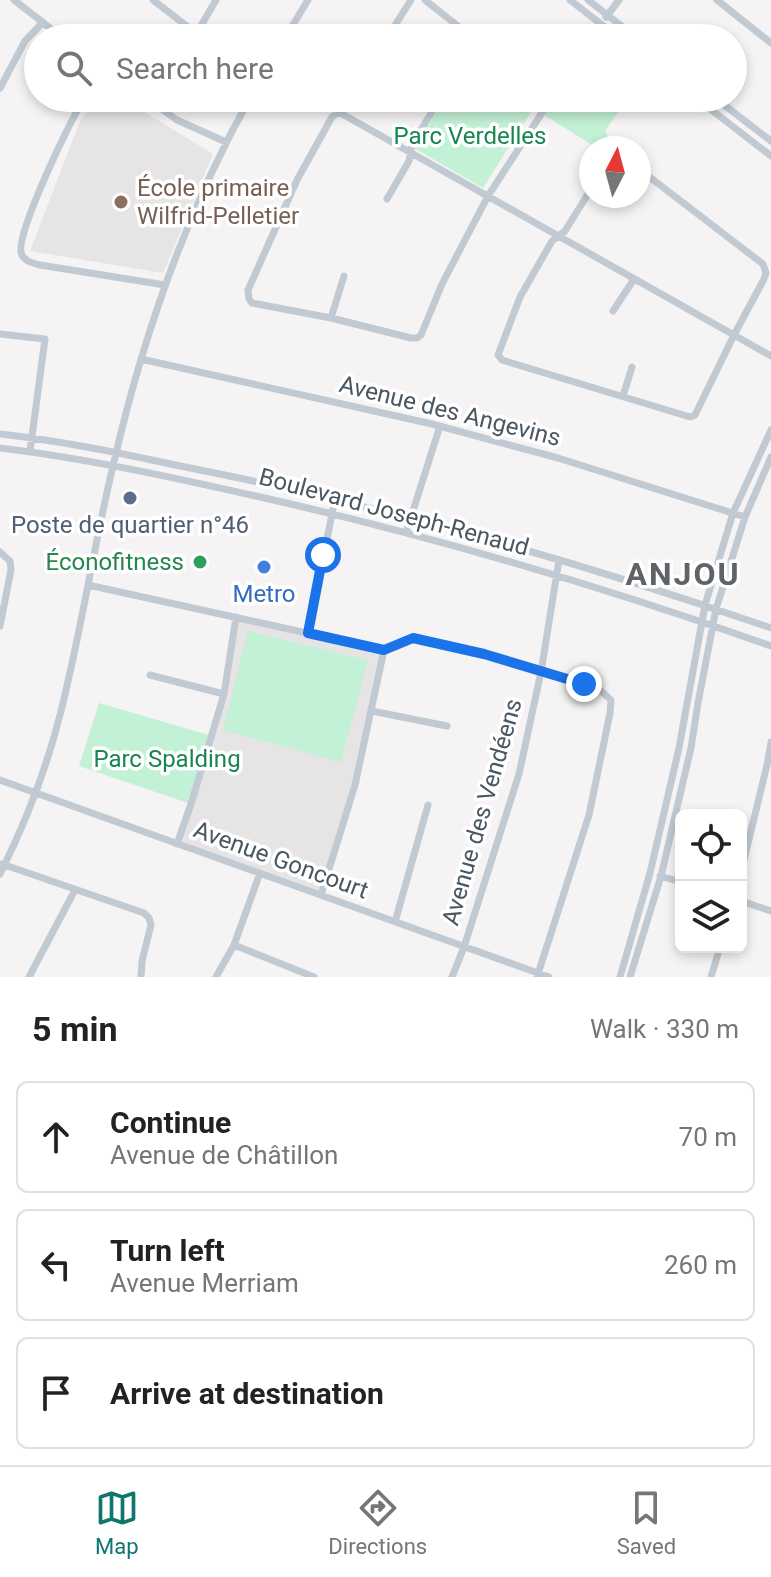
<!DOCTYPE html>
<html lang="en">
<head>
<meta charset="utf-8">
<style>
	:root { --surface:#fff; --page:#f2f2f2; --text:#222; --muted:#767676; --line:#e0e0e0; --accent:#0f766e }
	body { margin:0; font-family:Roboto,sans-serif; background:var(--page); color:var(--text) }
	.controls { position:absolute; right:24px; bottom:24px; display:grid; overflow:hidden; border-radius:12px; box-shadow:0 4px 12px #0003 }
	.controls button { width:72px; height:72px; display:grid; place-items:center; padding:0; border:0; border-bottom:2px solid var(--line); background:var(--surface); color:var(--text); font:40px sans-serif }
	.compass { position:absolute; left:579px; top:136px; width:72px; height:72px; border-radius:50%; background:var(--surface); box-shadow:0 4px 12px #0003; rotate:6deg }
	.stop { position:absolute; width:24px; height:24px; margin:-18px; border:6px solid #1a73e8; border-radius:50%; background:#fff }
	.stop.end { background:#1a73e8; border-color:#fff; box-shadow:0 2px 8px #0008 }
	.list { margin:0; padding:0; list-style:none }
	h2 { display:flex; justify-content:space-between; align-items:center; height:104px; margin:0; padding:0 32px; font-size:34px }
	h2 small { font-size:26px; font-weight:400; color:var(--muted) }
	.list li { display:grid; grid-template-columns:52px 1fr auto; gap:24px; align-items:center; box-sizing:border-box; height:112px; margin:0 16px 16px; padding:0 16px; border:2px solid var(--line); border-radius:12px }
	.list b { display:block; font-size:30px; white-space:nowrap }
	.list p { margin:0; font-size:26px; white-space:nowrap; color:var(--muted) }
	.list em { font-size:26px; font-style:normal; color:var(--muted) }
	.icon { flex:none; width:44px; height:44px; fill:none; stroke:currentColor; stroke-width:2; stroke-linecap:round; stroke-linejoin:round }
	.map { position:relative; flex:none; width:771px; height:977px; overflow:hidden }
	.search { position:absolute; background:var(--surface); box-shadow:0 4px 12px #0003; left:24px; right:24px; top:24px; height:88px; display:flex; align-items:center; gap:20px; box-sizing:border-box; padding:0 28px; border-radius:44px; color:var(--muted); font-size:30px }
	.sheet { height:488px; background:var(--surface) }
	nav { display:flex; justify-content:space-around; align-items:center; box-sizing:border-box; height:112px; border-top:2px solid var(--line); background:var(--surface); font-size:22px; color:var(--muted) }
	nav a { display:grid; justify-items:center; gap:4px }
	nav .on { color:var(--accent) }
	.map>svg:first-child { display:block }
	.education { fill:#e6e4e5 }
	.green { fill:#c3f1d5 }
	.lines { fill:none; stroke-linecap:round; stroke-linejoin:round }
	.minor { stroke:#c1cad2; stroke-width:7 }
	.route { stroke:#1a73e8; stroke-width:10 }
	.education-dot { fill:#8d6e63; stroke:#fff; stroke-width:3 }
	.service-dot { fill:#5c6f8a; stroke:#fff; stroke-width:3 }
	.leisure-dot { fill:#2e9e5b; stroke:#fff; stroke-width:3 }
	.shop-dot { fill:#3f7fe0; stroke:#fff; stroke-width:3 }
	.labels { text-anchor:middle; stroke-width:7; stroke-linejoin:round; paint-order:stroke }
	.park-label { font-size:24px; fill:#17864f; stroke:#fff }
	.education-label { font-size:24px; fill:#785e54; stroke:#fff; text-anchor:start }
	.street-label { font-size:24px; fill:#4a5661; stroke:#fff }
	.service-label { font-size:24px; fill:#4e5e75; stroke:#fff }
	.leisure-label { font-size:24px; fill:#27864d; stroke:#fff; text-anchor:end }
	.shop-label { font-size:24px; fill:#366cbe; stroke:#fff }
	.district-label { font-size:32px; font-weight:bold; letter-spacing:2px; fill:#5f6368; stroke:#fff }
</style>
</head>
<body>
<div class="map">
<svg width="771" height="977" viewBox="0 0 771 977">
	<rect width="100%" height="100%" fill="#f5f3f3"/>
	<!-- education -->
	<path class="education" d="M99,98H122L213,154L163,273L30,251L80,121Z
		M236,617L384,650L372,711L321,895L177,844L212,736Z"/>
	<!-- green -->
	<path class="green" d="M445,98H540L483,188L414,148Z
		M559,98H613L622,106L605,131L615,148H597L544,115L552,102Z
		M248,631L368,660L341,762L223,730Z
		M99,703L212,736L191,804L79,766Z"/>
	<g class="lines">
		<!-- minor -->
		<path class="minor" d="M14,0L63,38
			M153,0L197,34
			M425,0L473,38
			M570,0L619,38
			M588,0L637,38
			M717,0L771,43
			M606,17L619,0
			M195,36L216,0
			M285,38L308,0
			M387,38L411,0
			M0,88L25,41L43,22
			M85,98C71,117 17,232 21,252C23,261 32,263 40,265L165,285
			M146,98L177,120L226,142
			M314,98L771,356
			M350,98L344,108L332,117L297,180L248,290L249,299L252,303L331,318L411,338H417L421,335L442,284L488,196L547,105V98
			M696,98L771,156
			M715,98L771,141
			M591,189L565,231L552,241L520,297L498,355L502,360L690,417L695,415L734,335L764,279L766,273L763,264L639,169
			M387,199L409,161L412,145L440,98
			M613,311L634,279
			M331,318L344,276
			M0,334L45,339L30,451
			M141,359L432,424L558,458L745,517
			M623,396L632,367
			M0,434C63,441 124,454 185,467C384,506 580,562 771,628
			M0,448C91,459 180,479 269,499C439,538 607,588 771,646
			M406,533L440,426
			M0,552L10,561L11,570L0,626
			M88,585L384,650L413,638L484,654L601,691L611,700L610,713L589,815L537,977
			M308,633L335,499
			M150,675L224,694
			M372,711L447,726
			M0,780L549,977
			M177,844L191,804L224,694L236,617
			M2,864L144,913L149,918L151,925L142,961L141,977
			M741,872L767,765L771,742
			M0,874C25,824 46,770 60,715C81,633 93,549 113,466C142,339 186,212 250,98
			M660,876L681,882
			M321,895L355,785L384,650
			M741,901L771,911
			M395,922L428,805
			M234,945L314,977
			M29,977L75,890
			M216,977L234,945L260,873
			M452,977L464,947L519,774L541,672L559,560
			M620,977L650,873L679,748L705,605L733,513L771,430
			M630,977L661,876L691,748L698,703L716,609L745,517L771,457
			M711,977L720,947"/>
	</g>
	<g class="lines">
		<!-- route -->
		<path class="route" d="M323,555L308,633L384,650L413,638L484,654L584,684"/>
	</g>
	<!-- markers -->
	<circle class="education-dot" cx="121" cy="202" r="8"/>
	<circle class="service-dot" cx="130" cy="498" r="8"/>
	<circle class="leisure-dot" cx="200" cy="562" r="8"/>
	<circle class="shop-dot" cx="264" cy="567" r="8"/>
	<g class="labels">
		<!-- park labels -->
		<g class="park-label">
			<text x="470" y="144">Parc Verdelles</text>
			<text x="167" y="767">Parc Spalding</text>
		</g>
		<!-- education labels -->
		<g class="education-label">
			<text x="137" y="196">École primaire<tspan x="137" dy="28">Wilfrid-Pelletier</tspan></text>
		</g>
		<!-- street labels -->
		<g class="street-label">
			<text transform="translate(450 411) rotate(14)" y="8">Avenue des Angevins</text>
			<text transform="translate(394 512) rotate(15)" y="8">Boulevard Joseph-Renaud</text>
			<text transform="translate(482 812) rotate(-74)" y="8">Avenue des Vendéens</text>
			<text transform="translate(281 860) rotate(20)" y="8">Avenue Goncourt</text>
		</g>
		<!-- service labels -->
		<g class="service-label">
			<text x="130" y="533">Poste de quartier n°46</text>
		</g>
		<!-- leisure labels -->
		<g class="leisure-label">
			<text x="184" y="570">Éconofitness</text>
		</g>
		<!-- shop labels -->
		<g class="shop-label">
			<text x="264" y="602">Metro</text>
		</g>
		<!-- district labels -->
		<g class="district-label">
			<text x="683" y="585">ANJOU</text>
		</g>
	</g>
</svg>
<div class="controls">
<button><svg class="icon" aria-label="locate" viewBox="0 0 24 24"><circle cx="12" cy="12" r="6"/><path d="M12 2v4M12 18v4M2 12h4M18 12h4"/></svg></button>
<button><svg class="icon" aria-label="layers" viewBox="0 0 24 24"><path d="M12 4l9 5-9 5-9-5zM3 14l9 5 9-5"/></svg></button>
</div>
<svg class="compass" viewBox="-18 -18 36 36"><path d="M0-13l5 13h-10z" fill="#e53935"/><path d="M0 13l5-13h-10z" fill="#767676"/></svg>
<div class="stop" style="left:323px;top:555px"></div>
<div class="stop end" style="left:584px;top:684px"></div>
<div class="search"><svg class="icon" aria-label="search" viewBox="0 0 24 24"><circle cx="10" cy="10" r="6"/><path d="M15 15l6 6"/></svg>Search here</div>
</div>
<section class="sheet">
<h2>5 min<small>Walk · 330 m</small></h2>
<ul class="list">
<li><svg class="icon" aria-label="ahead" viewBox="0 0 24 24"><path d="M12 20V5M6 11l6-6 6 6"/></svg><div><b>Continue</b><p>Avenue de Châtillon</p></div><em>70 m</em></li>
<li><svg class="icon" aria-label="left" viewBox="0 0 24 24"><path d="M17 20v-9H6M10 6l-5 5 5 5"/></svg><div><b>Turn left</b><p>Avenue Merriam</p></div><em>260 m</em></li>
<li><svg class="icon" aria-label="arrive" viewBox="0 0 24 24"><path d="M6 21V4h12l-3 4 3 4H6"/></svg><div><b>Arrive at destination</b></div></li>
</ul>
</section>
<nav>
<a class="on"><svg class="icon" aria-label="map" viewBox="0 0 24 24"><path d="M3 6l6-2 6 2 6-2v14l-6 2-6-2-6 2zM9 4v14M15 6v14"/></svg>Map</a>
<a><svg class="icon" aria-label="directions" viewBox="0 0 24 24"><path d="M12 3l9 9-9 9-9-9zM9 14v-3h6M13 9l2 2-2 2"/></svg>Directions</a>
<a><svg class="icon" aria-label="saved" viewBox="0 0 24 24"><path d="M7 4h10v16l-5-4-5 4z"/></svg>Saved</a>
</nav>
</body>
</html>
